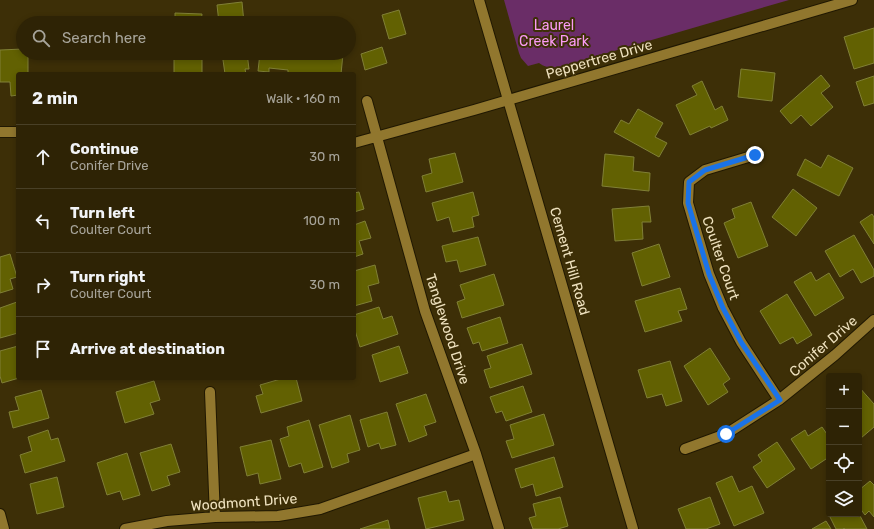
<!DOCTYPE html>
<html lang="en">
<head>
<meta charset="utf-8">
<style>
	:root { --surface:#2e2305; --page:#362b0f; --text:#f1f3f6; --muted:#a7a49a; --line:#494027 }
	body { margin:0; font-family:Rubik,sans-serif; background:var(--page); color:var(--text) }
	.controls { position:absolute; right:12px; bottom:12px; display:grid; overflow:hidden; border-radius:4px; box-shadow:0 2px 6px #0003 }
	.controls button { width:36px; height:36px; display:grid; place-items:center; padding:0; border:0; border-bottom:1px solid var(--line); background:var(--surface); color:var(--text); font:20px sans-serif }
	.stop { position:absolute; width:12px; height:12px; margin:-9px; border:3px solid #1a73e8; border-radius:50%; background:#fff }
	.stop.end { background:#1a73e8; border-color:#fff; box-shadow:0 1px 4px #0008 }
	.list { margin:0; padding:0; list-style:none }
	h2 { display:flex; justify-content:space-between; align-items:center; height:52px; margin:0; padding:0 16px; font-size:17px }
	h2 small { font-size:13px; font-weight:400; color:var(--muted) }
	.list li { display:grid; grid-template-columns:26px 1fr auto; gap:12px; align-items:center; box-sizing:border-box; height:64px; padding:0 16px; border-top:1px solid var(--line) }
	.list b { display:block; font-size:15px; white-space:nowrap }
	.list p { margin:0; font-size:13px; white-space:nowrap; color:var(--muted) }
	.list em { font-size:13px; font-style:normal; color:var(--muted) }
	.icon { flex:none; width:22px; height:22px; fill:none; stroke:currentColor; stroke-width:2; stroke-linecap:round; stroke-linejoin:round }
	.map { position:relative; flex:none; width:874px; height:529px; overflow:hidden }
	.search { position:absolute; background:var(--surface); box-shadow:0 2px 6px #0003; left:16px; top:16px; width:340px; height:44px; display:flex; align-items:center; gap:10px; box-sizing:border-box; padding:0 14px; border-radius:22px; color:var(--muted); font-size:15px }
	.panel { position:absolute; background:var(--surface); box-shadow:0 2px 6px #0003; left:16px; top:72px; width:340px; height:308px; border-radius:4px }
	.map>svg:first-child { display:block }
	.green { fill:#6a2d67 }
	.building { fill:#626102; stroke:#808036 }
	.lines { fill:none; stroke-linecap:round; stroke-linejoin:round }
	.service-casing { stroke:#201802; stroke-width:12 }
	.minor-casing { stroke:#201802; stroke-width:12 }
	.tertiary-casing { stroke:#201802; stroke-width:12 }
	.service { stroke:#91772e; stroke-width:10 }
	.minor { stroke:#91772e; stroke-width:10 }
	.tertiary { stroke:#91772e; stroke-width:10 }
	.route { stroke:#1a73e8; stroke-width:5 }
	.labels { text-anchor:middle; stroke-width:4; stroke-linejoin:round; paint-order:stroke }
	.park-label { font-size:14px; fill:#fb9bf5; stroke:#3d2f07 }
	.street-label { font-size:14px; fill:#efe2bf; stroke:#3d2f07 }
</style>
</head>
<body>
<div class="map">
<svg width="874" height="529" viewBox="0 0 874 529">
	<rect width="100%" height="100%" fill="#3d2f07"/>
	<!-- green -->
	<path class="green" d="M504,0H789L559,67C551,68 546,68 539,63L528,66L521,58L519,53Z"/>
	<!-- building -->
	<path class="building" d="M242,2L244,23H219L217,5Z
		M399,10L406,34L389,39L382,15Z
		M175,13L202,14L201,23H175Z
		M874,28V63L854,69L844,37Z
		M382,47L387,63L365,70L361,54Z
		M23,49V53H28V74H18V95L11,96L10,82H0V50Z
		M174,53H202V74H174Z
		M222,53H247L249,69H245L246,74H225Z
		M260,53H334L343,54L341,74H288V70L269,68V72L258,71Z
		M741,69L775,73L772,101L738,97Z
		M821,75L830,86L821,93L833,107L811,126L801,115L791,124L780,111Z
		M874,76V103L864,106L856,82Z
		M702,81L715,110L722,106L728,120L711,128L710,126L690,135L676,105L697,95L692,86Z
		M638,109L663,123L655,137L667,143L659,157L614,132L621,120L629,124Z
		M455,153L463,182L426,192L422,176L432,173L429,159Z
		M605,154L634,157L633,171L650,173L649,191L602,186Z
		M828,155L853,168L839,196L797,175L805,159L821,168Z
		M793,189L817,208L796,236L772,217Z
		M359,192L364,209L354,212V193Z
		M473,192L479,215L472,217L474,227L453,232L449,217L437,221L432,203Z
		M751,202L768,246L738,258L724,223L735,218L732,209Z
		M649,206L651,222H642L643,239L615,241L612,209Z
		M872,214L874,217V244L860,222Z
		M365,221L371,238L359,241L363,254L354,257V225Z
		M854,235L874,270V276L861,283L853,269L840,277L825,251Z
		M478,237L486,265L460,272L457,260L446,262L442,246Z
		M659,244L670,277L642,286L632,253Z
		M10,254L17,277L10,279L13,289L0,293V257Z
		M375,265L379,283L368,286L372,301L354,306V271Z
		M811,272L816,281L829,273L844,298L815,316L794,282Z
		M494,274L504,305L462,318L457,302L465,299L460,285Z
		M680,288L687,309L678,311L682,321L645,332L635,301Z
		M787,294L812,335L797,344L793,337L780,344L760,311Z
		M17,302L18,307V333L0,338V308Z
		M379,307L383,319L392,316L398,334L360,347L354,327V315Z
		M500,317L508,343L482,351L479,342L473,344L467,328Z
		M522,344L532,374L490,388L484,370L491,368L487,356Z
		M18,346V378H19L2,383L0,376V351Z
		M399,346L408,373L380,382L372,355Z
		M710,348L730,379L723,384L728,392L708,405L684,366Z
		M670,361L682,401L666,406L662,394L647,398L638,370Z
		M284,378H296L302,401L261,413L256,396L263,394L260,385Z
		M154,381L160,400L150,403L154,414L125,423L116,392Z
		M523,386L532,412L506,421L502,411L496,413L490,397Z
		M859,387L874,404V427L861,438L859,436Z
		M41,390L49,418L13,428L9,412L19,410L15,397Z
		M426,394L436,422L424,426L427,435L409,442L396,404Z
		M387,412L396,445L381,449L379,443L368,447L360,420Z
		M544,414L554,445L512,458L506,441L514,439L510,425Z
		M350,415L360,450L347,454L349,462L332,468L319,425Z
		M309,420L323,467L304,473L301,463L289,467L280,439L289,436L287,427Z
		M822,427L829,437V457L811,469L791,439L805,430L808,436Z
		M48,430L51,440L58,438L65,461L25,473L20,455L32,451L28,437Z
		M271,440L281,479L260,484L258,473L247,476L240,447Z
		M777,442L795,469L767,488L753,467L762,461L758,455Z
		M171,444L180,472L167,476L170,485L152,491L140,453Z
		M127,453L140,495L123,500L120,491L107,495L97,463Z
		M554,457L563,487L536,496L533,484L521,488L515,469Z
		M732,476L739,492L752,486L764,513L734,526L716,483Z
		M57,477L64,507L37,514L30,484Z
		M870,481L874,485V517L869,511L865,515L859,507V490Z
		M446,491L449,502L459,500L464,520L426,529L418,498Z
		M560,497L568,526L558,529H533L529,518L536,516L533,504Z
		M710,497L720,524L706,529H686L678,509Z
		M831,514H859L867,529H845L844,528L843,529H836L829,515Z
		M388,520L390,529H360Z
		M826,521L831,529H812Z"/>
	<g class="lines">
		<defs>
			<path id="service" d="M367,101L377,137"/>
			<path id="minor" d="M0,132H18
				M377,137L425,311L476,454L499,529
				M354,143L474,110L852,0
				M755,155L705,170L689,182L688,203L709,274L723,308L741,342L779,400
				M210,392L215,517
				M685,449L726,434L779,400L835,355L874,320
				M0,514L4,529
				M125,529L167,521L215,517L278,516L320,509L476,454"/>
			<path id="tertiary" d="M479,0L633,529"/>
		</defs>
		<!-- service casing -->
		<use href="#service" class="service-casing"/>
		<!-- minor casing -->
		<use href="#minor" class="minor-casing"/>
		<!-- tertiary casing -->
		<use href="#tertiary" class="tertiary-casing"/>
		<!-- service -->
		<use href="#service" class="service"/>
		<!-- minor -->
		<use href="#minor" class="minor"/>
		<!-- tertiary -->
		<use href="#tertiary" class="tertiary"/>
	</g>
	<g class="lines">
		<!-- route -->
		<path class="route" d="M726,434L780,400L741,342L723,308L709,274L688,203L689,182L705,170L755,155"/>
	</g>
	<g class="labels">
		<!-- park labels -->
		<g class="park-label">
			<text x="554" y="30">Laurel<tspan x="554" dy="16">Creek Park</tspan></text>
		</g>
		<!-- street labels -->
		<g class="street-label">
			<text transform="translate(599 59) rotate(-16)" y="5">Peppertree Drive</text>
			<text transform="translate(721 258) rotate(71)" y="5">Coulter Court</text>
			<text transform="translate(570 261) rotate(74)" y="5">Cement Hill Road</text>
			<text transform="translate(448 329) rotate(72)" y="5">Tanglewood Drive</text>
			<text transform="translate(823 346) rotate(-41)" y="5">Conifer Drive</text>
			<text transform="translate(244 502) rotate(-4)" y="5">Woodmont Drive</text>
		</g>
	</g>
</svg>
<div class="controls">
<button>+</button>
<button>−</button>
<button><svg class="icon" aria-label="locate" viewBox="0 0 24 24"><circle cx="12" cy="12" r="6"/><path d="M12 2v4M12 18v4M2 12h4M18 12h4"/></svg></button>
<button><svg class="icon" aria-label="layers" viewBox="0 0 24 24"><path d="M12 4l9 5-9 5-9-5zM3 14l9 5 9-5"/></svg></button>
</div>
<div class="stop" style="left:726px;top:434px"></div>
<div class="stop end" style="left:755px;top:155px"></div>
<div class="search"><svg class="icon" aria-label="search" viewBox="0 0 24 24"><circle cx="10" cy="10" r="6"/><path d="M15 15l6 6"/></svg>Search here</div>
<section class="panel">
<h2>2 min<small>Walk · 160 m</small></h2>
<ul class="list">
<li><svg class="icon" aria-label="ahead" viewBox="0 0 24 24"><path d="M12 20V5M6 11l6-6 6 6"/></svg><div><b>Continue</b><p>Conifer Drive</p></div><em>30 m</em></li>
<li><svg class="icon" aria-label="left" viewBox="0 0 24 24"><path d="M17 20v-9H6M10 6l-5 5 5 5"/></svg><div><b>Turn left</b><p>Coulter Court</p></div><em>100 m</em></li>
<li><svg class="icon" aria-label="right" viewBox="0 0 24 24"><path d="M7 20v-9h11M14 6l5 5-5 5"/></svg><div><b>Turn right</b><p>Coulter Court</p></div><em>30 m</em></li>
<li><svg class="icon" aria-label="arrive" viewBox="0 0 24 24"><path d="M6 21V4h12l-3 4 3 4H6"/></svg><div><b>Arrive at destination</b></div></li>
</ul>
</section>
</div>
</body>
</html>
